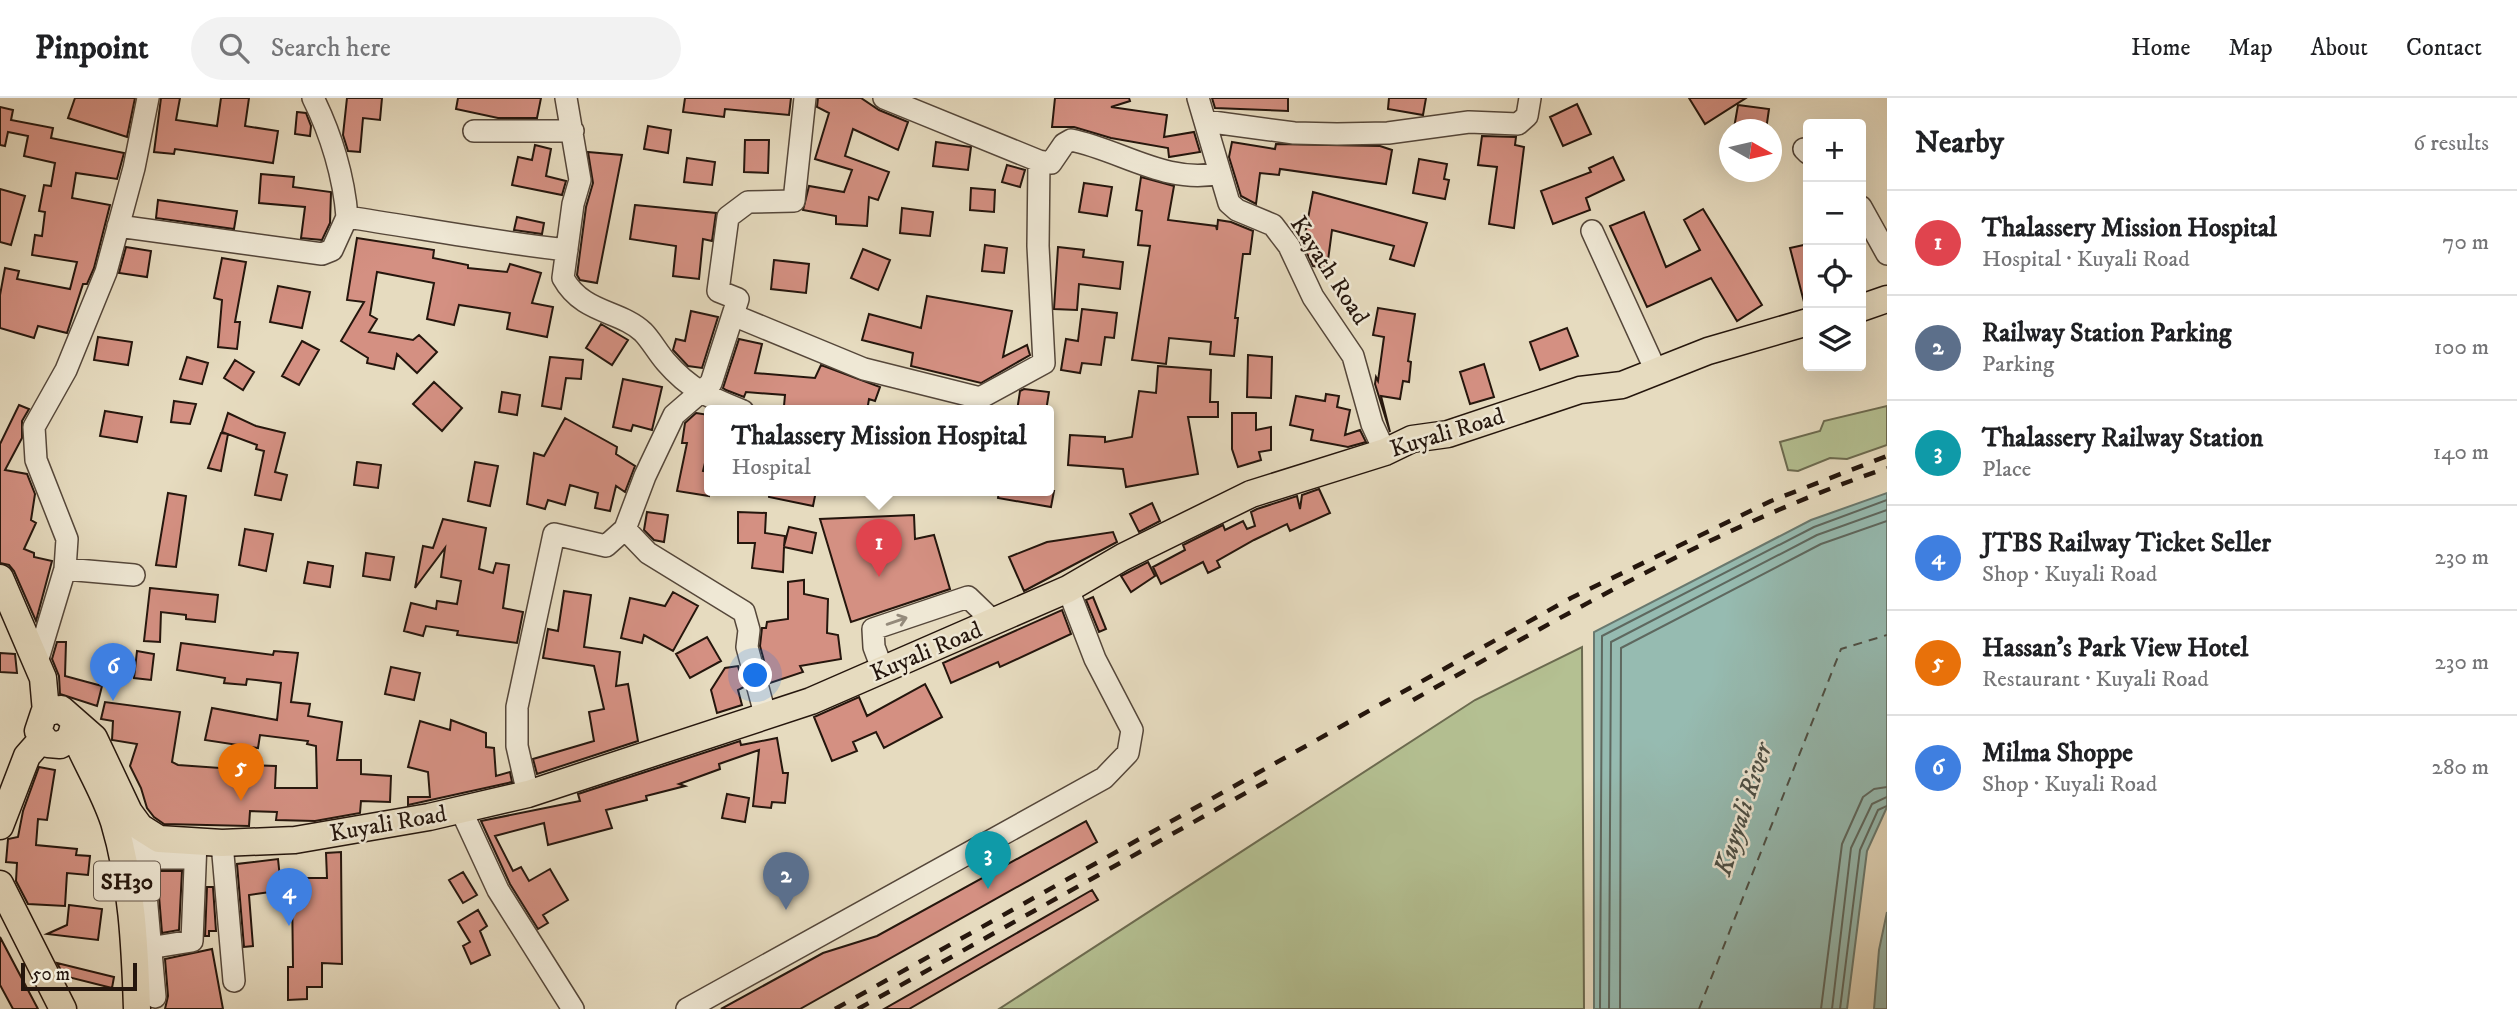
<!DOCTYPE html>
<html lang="en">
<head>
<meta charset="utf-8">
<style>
	:root { --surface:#fff; --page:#f2f2f2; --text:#202124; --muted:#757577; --line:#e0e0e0; --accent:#b45309 }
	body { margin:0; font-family:"IM FELL DW Pica",serif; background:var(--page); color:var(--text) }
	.controls { position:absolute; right:21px; top:21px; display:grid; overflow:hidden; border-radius:7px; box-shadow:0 7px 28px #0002 }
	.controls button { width:63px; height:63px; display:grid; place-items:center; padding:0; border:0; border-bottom:2px solid var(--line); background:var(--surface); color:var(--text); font:35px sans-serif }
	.compass { position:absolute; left:1719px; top:21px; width:63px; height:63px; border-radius:50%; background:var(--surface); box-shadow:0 7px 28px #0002; rotate:98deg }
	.scale { position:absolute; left:21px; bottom:18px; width:116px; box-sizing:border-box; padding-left:7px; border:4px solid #25160d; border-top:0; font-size:19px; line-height:24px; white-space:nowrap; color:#25160d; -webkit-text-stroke:5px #efe8d5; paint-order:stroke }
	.you { position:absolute; left:756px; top:578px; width:24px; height:24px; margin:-18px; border:5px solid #fff; border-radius:50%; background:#1a73e8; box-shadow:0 0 0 10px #1a73e833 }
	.badge { display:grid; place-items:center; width:46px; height:46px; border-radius:50%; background:var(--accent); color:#fff; font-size:23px; font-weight:700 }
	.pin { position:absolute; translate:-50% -58px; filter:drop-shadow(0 2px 4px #0008) }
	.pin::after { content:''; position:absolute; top:37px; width:24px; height:21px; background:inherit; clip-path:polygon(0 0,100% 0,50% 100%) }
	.popup { position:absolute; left:704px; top:307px; width:350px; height:91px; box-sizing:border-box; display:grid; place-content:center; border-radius:7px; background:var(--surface); filter:drop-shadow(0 2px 5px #0005); font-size:23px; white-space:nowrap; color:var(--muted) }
	.popup b { font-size:26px; color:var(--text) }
	.popup::after { content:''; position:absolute; left:50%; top:100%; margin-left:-14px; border:14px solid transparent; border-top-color:var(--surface) }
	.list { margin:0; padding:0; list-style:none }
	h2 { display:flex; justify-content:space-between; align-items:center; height:91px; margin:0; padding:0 28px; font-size:30px }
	h2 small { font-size:23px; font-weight:400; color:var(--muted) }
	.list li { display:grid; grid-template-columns:46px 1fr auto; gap:21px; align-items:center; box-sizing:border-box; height:105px; padding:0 28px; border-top:2px solid var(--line) }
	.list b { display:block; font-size:26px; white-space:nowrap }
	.list p { margin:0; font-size:23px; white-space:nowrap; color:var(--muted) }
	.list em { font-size:23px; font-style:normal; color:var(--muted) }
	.icon { flex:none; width:38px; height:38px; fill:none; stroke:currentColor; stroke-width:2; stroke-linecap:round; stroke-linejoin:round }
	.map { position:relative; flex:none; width:1887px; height:911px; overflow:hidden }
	header { display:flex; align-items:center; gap:42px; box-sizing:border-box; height:98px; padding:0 35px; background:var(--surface); border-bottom:2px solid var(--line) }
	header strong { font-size:33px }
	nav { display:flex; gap:38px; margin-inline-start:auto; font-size:24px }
	.search { width:490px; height:63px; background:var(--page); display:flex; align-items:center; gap:18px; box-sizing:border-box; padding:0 24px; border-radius:38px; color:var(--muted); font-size:26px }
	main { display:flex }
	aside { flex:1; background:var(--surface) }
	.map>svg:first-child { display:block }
	.green { fill:#b4c092; stroke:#6c6b50; stroke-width:2 }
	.water { fill:#96bbb1; stroke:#69796f; stroke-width:2 }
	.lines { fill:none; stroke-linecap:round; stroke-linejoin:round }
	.shore { stroke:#5e685f; stroke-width:2 }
	.ferry { stroke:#4d5046; stroke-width:2; stroke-dasharray:9 7; stroke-linecap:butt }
	.building { fill:#d49082; stroke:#25160d; stroke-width:2 }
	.minor-casing { stroke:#55473a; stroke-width:24 }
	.major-casing { stroke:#25160d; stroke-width:29 }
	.minor { stroke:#efe8d5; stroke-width:21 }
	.major { stroke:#e6dbbf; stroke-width:26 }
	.rail { stroke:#25160d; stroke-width:4.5; stroke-dasharray:12 12; stroke-linecap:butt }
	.oneway { stroke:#948a7b }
	.labels { text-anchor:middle; stroke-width:5; stroke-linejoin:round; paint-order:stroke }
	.shield { fill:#efe8d5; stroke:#625549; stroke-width:2 }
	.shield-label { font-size:23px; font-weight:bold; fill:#25160d }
	.street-label { font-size:24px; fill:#25160d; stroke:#efe8d5 }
	.water-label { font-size:26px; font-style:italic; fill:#4d5046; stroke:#efe8d5 }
</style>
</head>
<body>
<header>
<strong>Pinpoint</strong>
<div class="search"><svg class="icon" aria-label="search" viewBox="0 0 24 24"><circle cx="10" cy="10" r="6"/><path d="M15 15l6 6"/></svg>Search here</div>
<nav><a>Home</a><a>Map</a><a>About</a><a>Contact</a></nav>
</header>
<main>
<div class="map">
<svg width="1887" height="911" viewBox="0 0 1887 911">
	<rect width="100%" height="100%" fill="#e6dbbf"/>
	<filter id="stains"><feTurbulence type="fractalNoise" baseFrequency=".00286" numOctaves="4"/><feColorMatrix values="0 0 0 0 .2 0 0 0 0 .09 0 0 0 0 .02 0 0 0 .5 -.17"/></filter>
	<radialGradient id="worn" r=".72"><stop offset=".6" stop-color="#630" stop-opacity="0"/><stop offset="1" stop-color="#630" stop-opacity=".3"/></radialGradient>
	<!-- green -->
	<path class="green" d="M1887,308V347L1847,361L1830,360L1798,373L1788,372L1780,344L1820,333L1824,323Z
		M1582,549L1584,911H999L1475,602Z"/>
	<!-- water -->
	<path class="water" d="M1887,395V709L1867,753L1847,911H1594V534L1811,422Z
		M1887,814V911H1874L1879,852Z"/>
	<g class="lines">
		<!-- shore -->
		<path class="shore" d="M1600,911L1602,538L1814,429L1887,402
			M1609,911L1611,544L1817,437L1887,412
			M1620,911L1621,550L1821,446L1887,423
			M1821,911L1842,746L1863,699L1874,691L1887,689
			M1832,911L1851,750L1872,706L1887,699
			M1840,911L1860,752L1878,712L1887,708"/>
		<!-- ferry -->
		<path class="ferry" d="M1699,911L1841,551L1887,537"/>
	</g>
	<!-- building -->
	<path class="building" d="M75,0H135L127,39L68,20Z
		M161,0H180L176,22L217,28L221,0H249L245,28L278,33L273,65L175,51L174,56L154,54Z
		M347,0H382L380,22L363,20L360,54L348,53L343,37Z
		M458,0H541L537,20H498L456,11Z
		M685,0H791L789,17L725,11L724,19L683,14Z
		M818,0H861L879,12L908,24L898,52L853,31L845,58L889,74L878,102L869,99L867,128L836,126V118L803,112L809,88L844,94L852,72L815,61L829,15L817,9Z
		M1055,0H1129L1130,3L1111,9L1167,17L1164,39L1194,34L1200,54L1169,59L1168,50L1111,40L1074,29H1052Z
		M1212,0H1288V13L1215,10Z
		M1389,0H1426L1423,17L1388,11Z
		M1689,0H1746L1705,26Z
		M1577,6L1591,36L1563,48L1550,19Z
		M1738,7L1769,11L1766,32L1734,30Z
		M0,9L13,12L11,22L53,30L51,40L124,55L117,81L76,75L72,100L110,107L94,170L87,186H83L67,235L38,228L34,240L0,230V197L5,170L19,173L17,181L70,191L77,164L32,157L35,137L42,138L45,114L39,113L44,87L51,88L55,65L24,58L28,38L8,34L5,48L0,47Z
		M297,14L306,15L311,28L310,38L295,36Z
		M648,28L671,32L668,55L644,51Z
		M1482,38L1516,39L1515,47L1524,49L1514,130L1489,126L1497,69L1478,67Z
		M745,42H769L768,75L744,74Z
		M936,44L971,49L968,72L933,68Z
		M1232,44L1275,51L1276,46L1380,48L1392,52L1386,86L1280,71L1279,77L1260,75L1256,106L1241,98L1229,59Z
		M535,47L551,51L546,78L566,83L562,97L512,87L518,59L532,62Z
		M588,54L622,57L597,185L580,182L577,177L586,109L593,85Z
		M1613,59L1624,82L1586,100L1590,112L1553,126L1541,93L1591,74L1589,70Z
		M687,60L715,64L712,87L684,84Z
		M1419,61L1447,66L1444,81L1449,82L1445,101L1413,95Z
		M1007,67L1025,72L1020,89L1002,84Z
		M261,76L294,79L293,89L331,94L330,125L322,142L301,140L305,109L259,105Z
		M1141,79L1174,88L1168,122L1216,128L1217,132L1218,122L1231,124L1253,133L1250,156H1243L1235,220H1238L1234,258L1210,256L1211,244L1169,240L1166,266L1132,262L1150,148L1138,147L1142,113L1136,112Z
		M1084,85L1112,89L1107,118L1079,114Z
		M971,90L995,92L994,114L970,112Z
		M0,91L25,98L11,147L0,144Z
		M1313,94L1427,125L1414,168L1390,161L1394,148L1332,132L1327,170L1313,168L1303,147Z
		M158,102L237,113L234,131L156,120Z
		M635,107L716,115L712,143L703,141L699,181L673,178L676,148L630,141Z
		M902,110L933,114L930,138L900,135Z
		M1703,111L1762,207L1737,223L1711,180L1647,209L1610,128L1644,114L1666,169L1700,152L1684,122Z
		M517,119L544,125L542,136L514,132Z
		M357,140L434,152L433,160L468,167V170L507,174L510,166L541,175L532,205L553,209L547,239L507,231L510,215L459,207L454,227L427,221L434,185L377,174L370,217L377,221L369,234L413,242L419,237L437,254L417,275L397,256L394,271L367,265L368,260L341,243L364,204L347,202Z
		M1808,146V204H1804L1790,150Z
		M985,147L1007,150L1004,175L982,173Z
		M126,149L151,153L147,179L119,175Z
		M1058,149L1084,152L1083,159L1123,164L1120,191L1079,186L1077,212L1054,211Z
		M863,151L890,162L878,192L851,180Z
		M222,160L246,164L235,224H240L237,251L218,249L222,202L214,200Z
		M774,162L809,166L806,195L771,191Z
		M278,188L310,194L302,230L270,224Z
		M927,198L1012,213L1003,259L1027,247L1030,257L981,285L911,268L913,255L862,242L869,216L921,230Z
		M1378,210L1415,216L1408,263L1411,264L1409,284L1403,283L1400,301L1381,298L1390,334L1375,286L1376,279L1378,283L1384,239L1373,237Z
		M1082,211L1117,215L1114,240L1105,239L1101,267L1082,265L1080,275L1061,272L1066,241L1078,243Z
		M691,213L718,219L702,270L688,268L673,252L676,241L685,243Z
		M601,226L628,242L612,267L586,250Z
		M1567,230L1578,258L1540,272L1530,244Z
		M98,239L132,244L128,267L94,262Z
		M739,241L762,246L755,275L815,280L821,267L880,289L875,303L869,301L867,313H807L784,308L785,297L746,294L744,299L726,292L723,290Z
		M302,243L319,252L299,287L282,278Z
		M1248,257L1272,259L1271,300L1247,299Z
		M187,259L208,265L202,286L180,281Z
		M550,259L583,262L581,281L566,280L561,311L542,308Z
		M235,262L254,274L243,292L224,280Z
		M1484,266L1494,299L1470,306L1460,274Z
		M1158,268L1211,272L1210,304H1218V319H1188L1198,376L1126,389L1123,371L1068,367L1070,337L1105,339V344L1132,339L1139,293L1156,295Z
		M623,281L662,289L652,332L633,327L631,333L613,329Z
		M434,284L462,310L442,333L413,306Z
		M1024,291L1049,294L1046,313H1017L1020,293Z
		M502,294L520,297L517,317L499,314Z
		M1326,296L1339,298L1337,309L1350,312L1345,337L1360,332L1366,344L1348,349L1311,342L1313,332L1290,327L1296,298L1325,303Z
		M174,303L196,306L190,326L171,324Z
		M19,307L29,311L22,323V340L5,372L27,376L35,396L31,422L36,425L24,451L34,455V459L52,463L36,523L14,473L9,467L0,465V346Z
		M105,313L142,319L137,344L100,338Z
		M228,315L256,328L285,335L275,374L287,377L281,402L255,397L264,353L256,351L257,347L222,334Z
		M696,315L709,317V349L703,373L709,374V398L677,393L687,345H682L685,325Z
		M1232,315H1256V332L1271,329V352L1259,354L1261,362L1238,369L1232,351Z
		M565,320L617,349L616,356L635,368L625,394L616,388L610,413L595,410L598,395L570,387L565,407L548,402L545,411L527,406L534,355L544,358Z
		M221,335L228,336L221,373L208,370Z
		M357,364L381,367L378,390L354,387Z
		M475,364L498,368L490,408L468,403Z
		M1319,391L1330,415L1290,433L1287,426L1254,442L1217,463L1220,469L1208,475L1203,464L1161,486L1153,469L1185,452L1183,447L1223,427L1225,432L1243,423L1247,431L1255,428L1251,414L1257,411L1297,398L1300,411L1302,397Z
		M769,393H816L813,408L769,399Z
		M999,393H1054L1051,409L998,400Z
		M168,395L186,398L176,469L156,467Z
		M1152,405L1160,423L1139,434L1130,416Z
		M647,414L668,417L664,444L654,442L644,432Z
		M738,414L766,415L765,435L785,438L784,448L789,429L816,435L812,455L784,449L783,474L752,470L755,445H738Z
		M914,417L915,441L934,437L950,491L851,524L820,421Z
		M443,421L486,430L479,471L493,475L496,465L509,467L503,510L523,514L517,545L457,537L458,533L426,528L423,538L404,533L411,505L436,511L437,503L457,506L461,483L441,479L445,450L415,490L423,448L433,450Z
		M245,431L273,436L266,473L239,467Z
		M1113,434L1117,444L1024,493L1009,459L1047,444Z
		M366,455L394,459L390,482L363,478Z
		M308,464L333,468L330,489L304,485Z
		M1148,464L1155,478L1131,494L1121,478Z
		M804,482V496L828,501L827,535L838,537L841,561L800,568L803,574L770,585L760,548L762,530H766L767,524L788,521V484Z
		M150,490L218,497L215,524L186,521V517L161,514L160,544L144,543Z
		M564,493L591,497L584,549L620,554L616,588L628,586L638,643L537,676L533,661L594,643L589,614L604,611L594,568L543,560L548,531L558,533Z
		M673,494L698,508L673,553L644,537L642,545L621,540L630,500L665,508Z
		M1093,499L1106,531L1099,534L1086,502Z
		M1062,512L1071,536L1000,569L998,564L951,585L943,565Z
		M707,539L721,563L690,580L676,556Z
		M57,544H66L65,578L102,588L97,608L60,596L59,578L52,561Z
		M181,545L273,557L274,553L298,555L291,604L310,606L308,618L342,624L337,662H361V676L391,678L390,704L361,703L360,715L315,723L276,722L277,714L250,713L249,728L164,726L154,719L147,710L141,690L130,668L137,646L112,642L113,623L101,621L105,604L180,614L172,664L178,667L248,672V667L276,668L275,690H317L316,648L307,646L308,643L260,637L258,650L205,642L212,610L277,622L281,585L247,581L246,587L224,585L225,580L177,572Z
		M137,553L154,556L151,582L134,580Z
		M0,555L15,556L17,575L0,574Z
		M738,568L744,589L738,592L742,607L717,615L711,592L725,570Z
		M391,569L420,575L414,602L385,596Z
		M925,586L942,619L884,650L876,634L853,644L857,653L832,663L814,619L859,599L867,618Z
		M451,622L486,635V649L494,650L496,678L510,674L512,684L408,707V699H430L428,674L408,669L420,623L450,632Z
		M777,640L783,675H788L785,705L772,704L771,710L753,708L759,652L719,666L720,671L679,686L685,688L646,698L647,702L606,712L612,730L548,747L544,725L495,738L513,773L521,769L529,783L550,771L568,802L543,817L548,825L538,831L510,786L481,723L580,703L578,696L740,643L741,647Z
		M39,669L55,672L47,722L38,721L36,747L77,751L76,757L90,758L88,777L67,775L65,808L28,806L16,783L17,765L6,764L8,741L18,739L23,713Z
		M727,696L749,700L745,724L722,720Z
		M1086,723L1097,744L800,911H721L823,855L877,838Z
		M341,754L342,866L322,865V889H307V901L288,902V869H293L292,791L249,797L253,848L244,849L237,766L278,761L280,780H327L326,755Z
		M157,773H182L179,832L162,835Z
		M463,774L477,797L463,805L449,782Z
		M207,789H213L216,833H209V838H205Z
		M1092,792L1098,802L909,911H884Z
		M69,807L102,811L98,842L47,836L67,827Z
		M478,812L487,828L480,833L490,857L471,866L463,848L470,844L458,824Z
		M0,839L38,911H13L0,887Z
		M212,851L223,911H165L168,898L165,861Z
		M57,865L114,879L112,890L64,878Z"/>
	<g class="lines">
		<defs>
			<path id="minor" d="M313,0C331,36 344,79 347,119C420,130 493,144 567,152
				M566,0L580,82L573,106L563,180C583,216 620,212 643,234C651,242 658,255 666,264C690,292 711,300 743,313
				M884,0L1039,63L1051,65L1064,46L1071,42C1121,52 1167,87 1220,75
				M1198,0L1229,105L1237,112L1273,127L1289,148L1313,199L1353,258L1372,326L1385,354
				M1205,23L1294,35L1337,36L1388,35L1469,24L1518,26L1527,18L1530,0
				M474,33H573
				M1804,51L1808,55
				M1861,109L1887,156
				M118,128L322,156L332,152L347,119
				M1592,133L1656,273
				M733,217L864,271L980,300L1044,265L1038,148L1039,63
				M625,431L648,455L744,514L749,532L747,549L765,616
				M65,471L134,477
				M37,564L65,471L67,441L36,362L34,329L66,272L106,174L134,70L148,0
				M883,573L874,549L873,531L968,499L994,524
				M528,696L517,648V609L554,436L606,448L625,431L645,378L674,317L711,285L738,201L718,193L728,119L748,104L794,103L805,0
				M461,712L498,792L573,911
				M140,729L155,899
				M222,745L234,883
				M143,760H195
				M149,850L192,843L196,744
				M687,911L1104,680L1128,655L1132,632L1095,561L1068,491"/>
			<path id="major" d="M1861,210L1887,201
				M0,480L43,580L46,614
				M75,624L70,641L60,647L48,646L38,633L44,615L61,611L94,640L129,714L140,729L159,741L222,745L295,742L429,719L528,696L811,603L1068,491L1123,459L1251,396L1385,354L1412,341L1448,336L1580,292L1622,287L1708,253L1808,224
				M74,636C86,665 104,693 114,724C132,784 135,849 137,911
				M0,728L27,658L42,641
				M0,786L63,911"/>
		</defs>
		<!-- minor casing -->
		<use href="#minor" class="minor-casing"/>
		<!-- major casing -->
		<use href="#major" class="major-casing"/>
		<!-- minor -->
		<use href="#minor" class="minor"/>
		<!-- major -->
		<use href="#major" class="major"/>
		<!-- rail -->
		<path class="rail" d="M1413,602C1566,516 1720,427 1887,370
			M835,911L1571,500L1771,403L1887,358
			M858,911L1269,682"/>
	</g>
	<!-- one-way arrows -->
	<defs><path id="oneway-shaft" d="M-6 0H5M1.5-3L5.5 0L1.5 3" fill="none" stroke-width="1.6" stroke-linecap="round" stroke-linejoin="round" transform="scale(1.75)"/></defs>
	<use class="oneway" href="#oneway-shaft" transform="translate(897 523) rotate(-19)"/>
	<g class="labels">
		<!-- shield labels -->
		<rect class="shield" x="94" y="763.5" width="66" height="39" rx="5"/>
		<g class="shield-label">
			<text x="127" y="791">SH30</text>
		</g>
		<!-- street labels -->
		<g class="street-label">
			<text transform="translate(1330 172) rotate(57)" y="8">Kayath Road</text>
			<text transform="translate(1447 334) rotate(-17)" y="8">Kuyali Road</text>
			<text transform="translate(926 553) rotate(-23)" y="8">Kuyali Road</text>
			<text transform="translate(388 725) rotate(-10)" y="8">Kuyali Road</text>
		</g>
		<!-- water labels -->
		<g class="water-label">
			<text transform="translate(1742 711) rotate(-72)" y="9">Kuyyali River</text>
		</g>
	</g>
	<rect width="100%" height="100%" filter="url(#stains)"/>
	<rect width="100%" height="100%" fill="url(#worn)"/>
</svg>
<div class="controls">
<button>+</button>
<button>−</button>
<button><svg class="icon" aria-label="locate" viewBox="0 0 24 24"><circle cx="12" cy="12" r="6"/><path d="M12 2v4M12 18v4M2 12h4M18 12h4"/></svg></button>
<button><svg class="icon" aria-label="layers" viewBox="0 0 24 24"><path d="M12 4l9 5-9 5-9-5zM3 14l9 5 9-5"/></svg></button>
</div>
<svg class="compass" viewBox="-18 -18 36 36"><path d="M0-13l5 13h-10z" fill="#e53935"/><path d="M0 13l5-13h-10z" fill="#757577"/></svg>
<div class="scale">50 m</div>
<div class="you"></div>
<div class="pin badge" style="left:879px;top:479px;background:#e0444e">1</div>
<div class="popup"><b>Thalassery Mission Hospital</b>Hospital</div>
<div class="pin badge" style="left:786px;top:812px;background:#5c6f8a">2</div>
<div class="pin badge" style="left:988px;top:791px;background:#0f9aa8">3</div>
<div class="pin badge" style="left:289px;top:828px;background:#3f7fe0">4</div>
<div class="pin badge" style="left:241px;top:703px;background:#e8710a">5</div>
<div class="pin badge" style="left:113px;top:603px;background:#3f7fe0">6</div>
</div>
<aside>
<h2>Nearby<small>6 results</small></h2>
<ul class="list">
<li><span class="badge" style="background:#e0444e">1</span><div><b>Thalassery Mission Hospital</b><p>Hospital · Kuyali Road</p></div><em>70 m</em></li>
<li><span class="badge" style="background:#5c6f8a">2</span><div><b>Railway Station Parking</b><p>Parking</p></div><em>100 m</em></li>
<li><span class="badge" style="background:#0f9aa8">3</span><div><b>Thalassery Railway Station</b><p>Place</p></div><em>140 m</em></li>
<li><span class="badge" style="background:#3f7fe0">4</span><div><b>JTBS Railway Ticket Seller</b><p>Shop · Kuyali Road</p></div><em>230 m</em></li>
<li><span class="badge" style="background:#e8710a">5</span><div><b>Hassan's Park View Hotel</b><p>Restaurant · Kuyali Road</p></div><em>230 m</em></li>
<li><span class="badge" style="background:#3f7fe0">6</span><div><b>Milma Shoppe</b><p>Shop · Kuyali Road</p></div><em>280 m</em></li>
</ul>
</aside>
</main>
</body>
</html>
